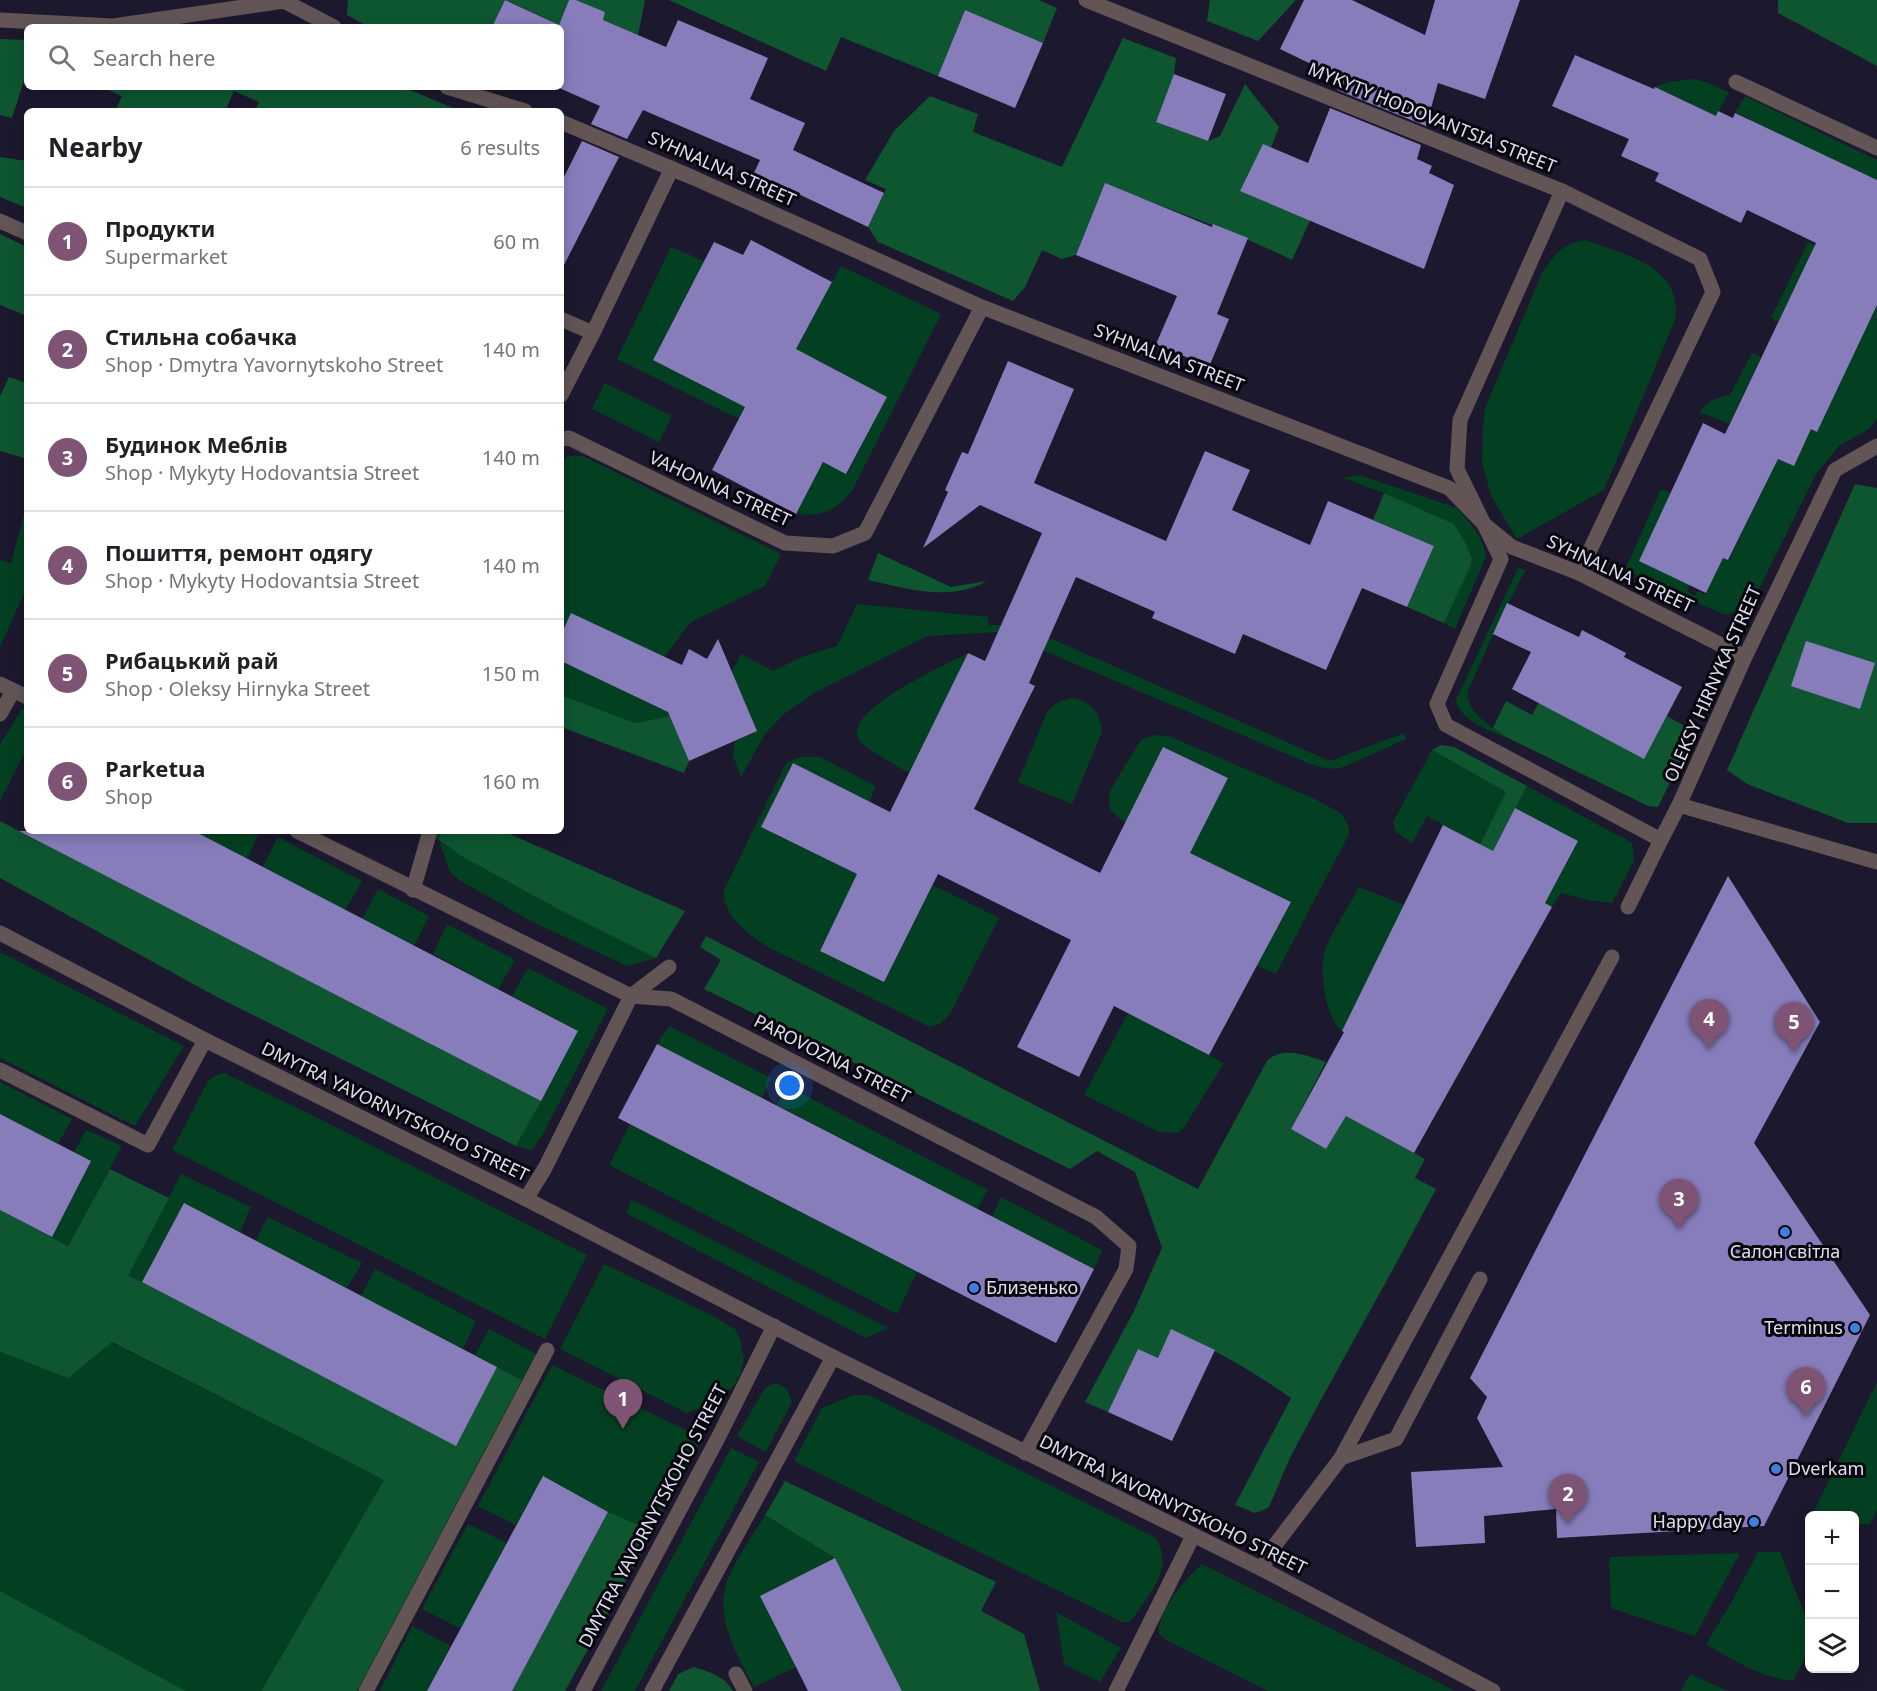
<!DOCTYPE html>
<html lang="en">
<head>
<meta charset="utf-8">
<style>
	:root { --surface:#fff; --page:#f6f6f6; --text:#202124; --muted:#757577; --line:#e0e0e0; --accent:#7f5373 }
	body { margin:0; font-family:"Noto Sans",sans-serif; background:var(--page); color:var(--text) }
	.controls { position:absolute; right:18px; bottom:18px; display:grid; overflow:hidden; border-radius:9px; box-shadow:0 3px 15px #0003 }
	.controls button { width:54px; height:54px; display:grid; place-items:center; padding:0; border:0; border-bottom:2px solid var(--line); background:var(--surface); color:var(--text); font:30px sans-serif }
	.you { position:absolute; left:790px; top:1086px; width:21px; height:21px; margin:-15px; border:4px solid #fff; border-radius:50%; background:#1a73e8; box-shadow:0 0 0 9px #1a73e833 }
	.badge { display:grid; place-items:center; width:39px; height:39px; border-radius:50%; background:var(--accent); color:#fff; font-size:20px; font-weight:700 }
	.pin { position:absolute; translate:-50% -50px; filter:drop-shadow(0 2px 3px #0008) }
	.pin::after { content:''; position:absolute; top:32px; width:21px; height:18px; background:inherit; clip-path:polygon(0 0,100% 0,50% 100%) }
	.list { margin:0; padding:0; list-style:none }
	h2 { display:flex; justify-content:space-between; align-items:center; height:78px; margin:0; padding:0 24px; font-size:26px }
	h2 small { font-size:20px; font-weight:400; color:var(--muted) }
	.list li { display:grid; grid-template-columns:39px 1fr auto; gap:18px; align-items:center; box-sizing:border-box; height:108px; padding:0 24px; border-top:2px solid var(--line) }
	.list b { display:block; font-size:22px; white-space:nowrap }
	.list p { margin:0; font-size:20px; white-space:nowrap; color:var(--muted) }
	.list em { font-size:20px; font-style:normal; color:var(--muted) }
	.icon { flex:none; width:33px; height:33px; fill:none; stroke:currentColor; stroke-width:2; stroke-linecap:round; stroke-linejoin:round }
	.map { position:relative; flex:none; width:1877px; height:1691px; overflow:hidden }
	.search { position:absolute; background:var(--surface); box-shadow:0 3px 15px #0003; left:24px; top:24px; width:540px; height:66px; display:flex; align-items:center; gap:15px; box-sizing:border-box; padding:0 21px; border-radius:9px; color:var(--muted); font-size:22px }
	.panel { position:absolute; background:var(--surface); box-shadow:0 3px 15px #0003; left:24px; top:108px; width:540px; height:726px; border-radius:9px }
	.map>svg:first-child { display:block }
	.green { fill:#034021 }
	.forest { fill:#0d5630 }
	.building { fill:#877dbb }
	.lines { fill:none; stroke-linecap:round; stroke-linejoin:round }
	.service { stroke:#635556; stroke-width:15 }
	.minor { stroke:#635556; stroke-width:15 }
	.tertiary { stroke:#635556; stroke-width:15 }
	.shop-dot { fill:#3f7fe0; stroke:#07060e; stroke-width:2 }
	.labels { text-anchor:middle; stroke-width:6; stroke-linejoin:round; paint-order:stroke }
	.street-label { font-size:18px; fill:#e0deed; stroke:#07060e }
	.poi-label { font-size:18px; fill:#e0deed; stroke:#07060e; text-anchor:start }
</style>
</head>
<body>
<div class="map">
<svg width="1877" height="1691" viewBox="0 0 1877 1691">
	<rect width="100%" height="100%" fill="#1c182e"/>
	<!-- green -->
	<path class="green" d="M1692,79L1706,82L1729,92L1716,116L1655,87L1668,82Z
		M1745,96L1877,160V180L1748,128L1751,120L1735,112Z
		M1586,240C1624,255 1684,266 1675,320L1604,490L1517,539L1491,496L1482,462L1483,427L1485,408L1542,273C1554,255 1563,242 1586,240Z
		M1808,242L1815,245L1778,322L1771,318Z
		M671,247L706,262L696,277L653,359L732,400L752,392L739,419L617,359Z
		M841,266L941,314L853,489C838,510 821,517 796,514L823,462L847,474L887,397L808,355H793Z
		M1877,294V419L1869,429L1839,446L1816,474L1750,607L1725,615L1630,573L1625,570L1661,489L1671,493L1690,585L1687,591L1695,596L1698,591L1705,595L1723,558L1729,560L1769,477L1771,456L1794,466L1811,429L1817,432L1857,347Z
		M1752,353L1761,357L1729,424L1700,412C1708,399 1717,398 1730,395Z
		M605,383L672,416L659,442L592,409Z
		M568,456H583L781,554L765,586L691,622L660,662L642,700L659,708L723,689L741,654L773,671L804,656L837,646L857,604L988,617L989,625H1002L1045,636L1330,761L1404,733L1406,739L1346,766C1333,771 1324,768 1310,764L1000,632L927,636L814,693L784,714L765,734L741,777L733,756L735,741L757,731L738,687L670,716L635,723L561,695V661L615,686L561,635V463Z
		M1359,475L1457,508C1469,521 1484,538 1486,556L1455,629L1444,623L1471,565L1472,559L1384,493L1343,478Z
		M27,503V587L0,647V560L11,563Z
		M1518,568L1526,570C1504,609 1486,650 1468,691C1465,712 1493,728 1508,738C1492,733 1457,718 1456,700Z
		M968,653L909,773C899,767 864,748 859,740C840,711 948,664 968,653Z
		M1075,698C1092,703 1101,714 1102,732L1072,804L1018,782L1047,712C1054,703 1063,699 1075,698Z
		M22,709L27,710V748L0,801V744Z
		M1154,735L1169,736L1317,800L1342,814L1349,827V834L1276,974L1257,966L1291,902L1190,853L1228,778L1163,747L1125,823L1110,810L1109,792L1141,740Z
		M1432,750L1506,792L1477,849L1490,856L1494,847L1557,880L1578,841L1515,808L1527,786L1632,843L1634,861L1612,903L1588,900L1561,893L1552,907L1486,868L1456,865L1470,839L1427,816L1412,843L1396,832L1393,822Z
		M801,757H821L875,786L870,802L793,763L761,827L857,874L820,951L884,982L933,885L999,918L950,1014L940,1024L930,1027L768,947C749,935 722,916 724,890L786,763Z
		M194,831H260L247,859Z
		M438,831H442L439,841L461,856L558,909L656,958L627,966L531,921L459,880L450,872L439,841L436,839Z
		M278,837L362,881L345,910L263,867Z
		M1359,887L1404,905L1342,1031C1325,1019 1319,969 1325,950C1332,931 1349,906 1359,887Z
		M378,889L429,916L414,946L362,919Z
		M447,924L515,960L498,989L433,954Z
		M0,952L184,1046L135,1126L0,1058Z
		M528,968L608,1009L544,1132L532,1150L516,1146L578,1031L512,996Z
		M1128,1013L1224,1063L1183,1129L1177,1133L1159,1132L1084,1095Z
		M669,1026L771,1078L762,1098L657,1044Z
		M224,1073L310,1114L587,1255L545,1339L172,1150L208,1081L214,1076Z
		M0,1082L72,1119L58,1144L0,1114Z
		M787,1086L988,1190L977,1209L777,1105Z
		M630,1124L917,1272L897,1314L609,1165Z
		M86,1130L122,1146L68,1246L52,1237L91,1161L74,1152Z
		M181,1174L251,1207L240,1232L184,1204L142,1282L128,1276Z
		M1001,1197L1102,1250L1094,1269L992,1217Z
		M632,1200L888,1328L866,1338L626,1213Z
		M268,1217L362,1263L347,1288L255,1241Z
		M604,1264L709,1314L735,1329L740,1338L744,1360L740,1375L734,1385L716,1402L687,1413L560,1349Z
		M375,1269L476,1321L463,1349L361,1296Z
		M489,1329L537,1354L522,1380L475,1355Z
		M111,1342L384,1480L261,1691H186L0,1591V1352L68,1378Z
		M552,1365L702,1438L653,1531L608,1512L543,1477L516,1525L478,1506Z
		M1877,1382V1510L1870,1524H1855L1854,1516L1812,1515Z
		M772,1384H778L787,1389L792,1402L766,1452L737,1436L765,1388Z
		M854,1395H869L1156,1538C1174,1569 1151,1591 1134,1617L1128,1622H1122L794,1461L822,1408Z
		M731,1448L759,1462L635,1691H601Z
		M765,1515L835,1558L761,1596L796,1667L754,1687C737,1655 713,1616 728,1579C737,1557 753,1535 765,1515Z
		M468,1524L507,1543L461,1629L422,1609Z
		M1758,1552H1780L1809,1625V1650L1793,1681C1761,1678 1733,1660 1706,1644L1731,1603Z
		M1740,1553L1695,1636L1611,1608L1609,1557Z
		M1202,1564L1446,1686L1455,1691H1268L1166,1640L1159,1633C1157,1612 1186,1578 1202,1564Z
		M1056,1612L1121,1648L1100,1682L1064,1664Z
		M412,1626L451,1646L427,1691H380Z
		M1690,1674L1728,1691H1681Z"/>
	<!-- forest -->
	<path class="forest" d="M348,0H505L492,27H369L347,15Z
		M506,0H569L559,25Z
		M576,0H645L638,35L603,20L605,12Z
		M669,0H1039L1057,8L1043,43L965,10L938,76L841,37L826,71Z
		M1210,0H1296L1258,41L1207,21Z
		M1778,0H1877V66L1778,13Z
		M1123,38L1176,58L1174,74L1156,122L1208,141L1220,136L1245,84L1279,127L1262,171L1252,167L1242,187L1332,173L1292,260C1231,230 1168,209 1105,184L1076,255L1062,259L1042,250L1025,287L1013,301L878,242L868,227L886,189L865,180L894,131L930,96L978,114L973,132L1062,167Z
		M0,39L27,40V71L12,118L0,115Z
		M101,87H403L460,111H255L259,102L234,91L225,111H115L122,96Z
		M0,157L27,161V208L0,197Z
		M0,234L27,247V316L0,305Z
		M9,377L27,383V459L0,451V396Z
		M1855,484L1877,488V823H1848L1747,784L1727,770Z
		M1384,493L1454,524L1466,544L1472,559L1471,565L1444,623L1407,607L1434,546L1373,520Z
		M878,553L951,587L987,581C949,602 908,589 868,580Z
		M561,695L635,723L670,716L689,761L684,773L561,727Z
		M1542,697L1644,758L1667,716L1695,732L1658,807L1648,806L1508,738L1493,728L1506,701L1532,715Z
		M1441,745L1454,747L1527,786L1490,856L1477,850L1506,792L1432,750Z
		M0,821L541,1101L516,1146L217,997L0,878Z
		M442,831H503L685,911L656,958L558,909L461,856L439,840Z
		M706,936L1198,1189L1267,1061C1283,1045 1308,1056 1326,1062L1291,1129L1326,1149L1347,1113L1370,1129L1425,1159L1415,1178L1436,1189C1390,1277 1340,1363 1294,1450C1284,1469 1278,1489 1268,1508L1255,1513L1235,1505L1291,1398C1253,1371 1214,1349 1171,1330L1158,1358L1138,1349L1108,1412L1085,1402L1134,1311L1162,1248L1135,1172L1097,1151L1070,1169L704,989L721,960L700,947Z
		M110,1169L169,1198L128,1276L142,1282L456,1445L497,1367L522,1380L357,1691H261L384,1480L112,1342L68,1378L0,1352V1210L68,1246Z
		M785,1481L996,1582L981,1611L1024,1634L1040,1691H902L835,1558L765,1515Z
		M608,1512L653,1531L565,1691H512Z
		M0,1591L186,1691H0Z
		M694,1667C709,1672 725,1676 733,1691H669L678,1674Z"/>
	<!-- building -->
	<path class="building" d="M505,0L559,25L569,0H576L605,12L603,20L666,47L678,20L768,58L750,99L805,123L793,150L884,193L868,227L754,173L760,160L643,110L627,139L591,124L600,106L557,87H561V27H492Z
		M1304,0H1352L1425,35L1435,0H1520L1485,99L1438,83L1426,126L1337,90L1342,79L1280,49Z
		M965,10L1043,43L1015,108L938,76Z
		M1575,55L1654,89L1655,87L1716,116L1718,111L1733,118L1735,113L1877,180V305L1817,432L1811,429L1794,466L1778,459L1728,560L1723,558L1706,593L1639,561L1703,423L1725,434L1816,243L1747,210L1741,223L1655,181L1659,173L1621,156L1629,139L1552,106Z
		M1174,74L1226,94L1208,141L1156,122Z
		M1330,108L1421,145L1417,159L1432,166L1429,173L1454,185L1424,269L1240,191L1263,144L1308,163Z
		M582,141L619,157L561,271V183Z
		M1105,183L1212,227L1213,224L1248,238L1217,314L1229,319L1209,367L1156,344L1177,296L1076,255Z
		M751,240L832,282L796,349L887,397L846,474L823,462L796,514L712,470L745,407L653,360L714,242L743,255Z
		M1008,361L1074,389L1034,483L1166,541L1205,451L1250,470L1232,510L1310,545L1328,501L1434,546L1407,607L1362,588L1326,670L1243,634L1235,654L1152,618L1155,612L1076,577L1029,683L1035,686L974,809L1100,873L1163,747L1228,778L1190,853L1291,902L1209,1055L1114,1006L1079,1077L1017,1047L1071,940L938,874L884,982L820,951L857,874L761,827L793,763L890,812L968,653L985,661L1042,533L980,505L923,548L948,492L945,490L962,452L968,454Z
		M1507,603L1579,637L1582,630L1626,653L1624,657L1682,687L1644,759L1512,689L1531,652L1493,634Z
		M571,613L682,665L689,649L707,659L718,639L757,731L689,761L668,712L561,661V635Z
		M1806,641L1875,663L1860,709L1791,686Z
		M1515,808L1578,841L1545,903L1552,907L1414,1153L1346,1116L1326,1149L1291,1129L1344,1032L1342,1031L1443,825L1493,851Z
		M19,831H194L578,1031L541,1101Z
		M1728,876L1820,1022L1754,1143L1870,1315L1764,1526L1557,1538L1556,1509L1484,1516L1485,1543L1416,1547L1411,1472L1503,1467L1477,1418L1487,1397L1470,1378Z
		M657,1044L1094,1269L1056,1343L618,1118Z
		M0,1114L91,1161L52,1237L0,1210Z
		M184,1203L497,1367L456,1446L142,1282Z
		M1171,1329L1215,1350L1172,1441L1108,1412L1138,1349L1158,1358Z
		M543,1476L608,1512L512,1691H427Z
		M835,1558L902,1691H808L796,1667L760,1596Z"/>
	<g class="lines">
		<!-- service -->
		<path class="service" d="M1562,191L1700,259L1713,292L1579,573
			M561,319L593,333
			M0,714L13,691
			M1628,907L1661,840
			M0,1070L148,1145L205,1040
			M526,1199L545,1168L631,996L669,967
			M1341,1458L1396,1439L1480,1279
			M1262,1569L1272,1549L1341,1458L1612,957
			M736,1674L745,1691
			M366,1691L547,1350
			M1116,1691L1193,1536"/>
		<!-- minor -->
		<path class="minor" d="M1086,0L1562,191L1460,420L1457,469L1501,559L1437,704L1446,725L1661,840L1679,805L1745,657L1835,470L1877,446
			M0,20L113,26L284,1L334,27
			M1736,82L1877,148
			M447,87L525,111
			M561,122L694,178L982,307L1449,488L1485,525L1512,547L1579,573L1745,657
			M0,221L27,233
			M561,395L593,333L672,168
			M561,439L569,438L785,543L833,546L865,533L982,307
			M0,684L27,697
			M1679,805L1877,862
			M297,831L631,996L671,999L1096,1217L1129,1246L1126,1269L1025,1453
			M413,890L430,831
			M583,1691L719,1436L774,1326
			M652,1691L833,1357"/>
		<!-- tertiary -->
		<path class="tertiary" d="M0,933L205,1040L526,1199L833,1357L1262,1569L1493,1691"/>
	</g>
	<!-- markers -->
	<g class="shop-dot">
		<circle cx="1785" cy="1232" r="6"/>
		<circle cx="974" cy="1288" r="6"/>
		<circle cx="1855" cy="1328" r="6"/>
		<circle cx="1776" cy="1469" r="6"/>
		<circle cx="1754" cy="1522" r="6"/>
	</g>
	<g class="labels">
		<!-- street labels -->
		<g class="street-label">
			<text transform="translate(1432 118) rotate(22)" y="6">MYKYTY HODOVANTSIA STREET</text>
			<text transform="translate(722 169) rotate(24)" y="6">SYHNALNA STREET</text>
			<text transform="translate(1169 358) rotate(21)" y="6">SYHNALNA STREET</text>
			<text transform="translate(720 489) rotate(25)" y="6">VAHONNA STREET</text>
			<text transform="translate(1620 574) rotate(25)" y="6">SYHNALNA STREET</text>
			<text transform="translate(1713 684) rotate(-66)" y="6">OLEKSY HIRNYKA STREET</text>
			<text transform="translate(832 1059) rotate(27)" y="6">PAROVOZNA STREET</text>
			<text transform="translate(395 1112) rotate(26)" y="6">DMYTRA YAVORNYTSKOHO STREET</text>
			<text transform="translate(1173 1505) rotate(26)" y="6">DMYTRA YAVORNYTSKOHO STREET</text>
			<text transform="translate(653 1516) rotate(-62)" y="6">DMYTRA YAVORNYTSKOHO STREET</text>
		</g>
		<!-- poi labels -->
		<g class="poi-label">
			<text x="1785" y="1258" text-anchor="middle">Салон світла</text>
			<text x="986" y="1294">Близенько</text>
			<text x="1843" y="1334" text-anchor="end">Terminus</text>
			<text x="1788" y="1475">Dverkam</text>
			<text x="1742" y="1528" text-anchor="end">Happy day</text>
		</g>
	</g>
</svg>
<div class="controls">
<button>+</button>
<button>−</button>
<button><svg class="icon" aria-label="layers" viewBox="0 0 24 24"><path d="M12 4l9 5-9 5-9-5zM3 14l9 5 9-5"/></svg></button>
</div>
<div class="you"></div>
<div class="pin badge" style="left:623px;top:1429px">1</div>
<div class="pin badge" style="left:1568px;top:1524px">2</div>
<div class="pin badge" style="left:1679px;top:1229px">3</div>
<div class="pin badge" style="left:1709px;top:1049px">4</div>
<div class="pin badge" style="left:1794px;top:1052px">5</div>
<div class="pin badge" style="left:1806px;top:1417px">6</div>
<div class="search"><svg class="icon" aria-label="search" viewBox="0 0 24 24"><circle cx="10" cy="10" r="6"/><path d="M15 15l6 6"/></svg>Search here</div>
<section class="panel">
<h2>Nearby<small>6 results</small></h2>
<ul class="list">
<li><span class="badge">1</span><div><b>Продукти</b><p>Supermarket</p></div><em>60 m</em></li>
<li><span class="badge">2</span><div><b>Стильна собачка</b><p>Shop · Dmytra Yavornytskoho Street</p></div><em>140 m</em></li>
<li><span class="badge">3</span><div><b>Будинок Меблів</b><p>Shop · Mykyty Hodovantsia Street</p></div><em>140 m</em></li>
<li><span class="badge">4</span><div><b>Пошиття, ремонт одягу</b><p>Shop · Mykyty Hodovantsia Street</p></div><em>140 m</em></li>
<li><span class="badge">5</span><div><b>Рибацький рай</b><p>Shop · Oleksy Hirnyka Street</p></div><em>150 m</em></li>
<li><span class="badge">6</span><div><b>Parketua</b><p>Shop</p></div><em>160 m</em></li>
</ul>
</section>
</div>
</body>
</html>
